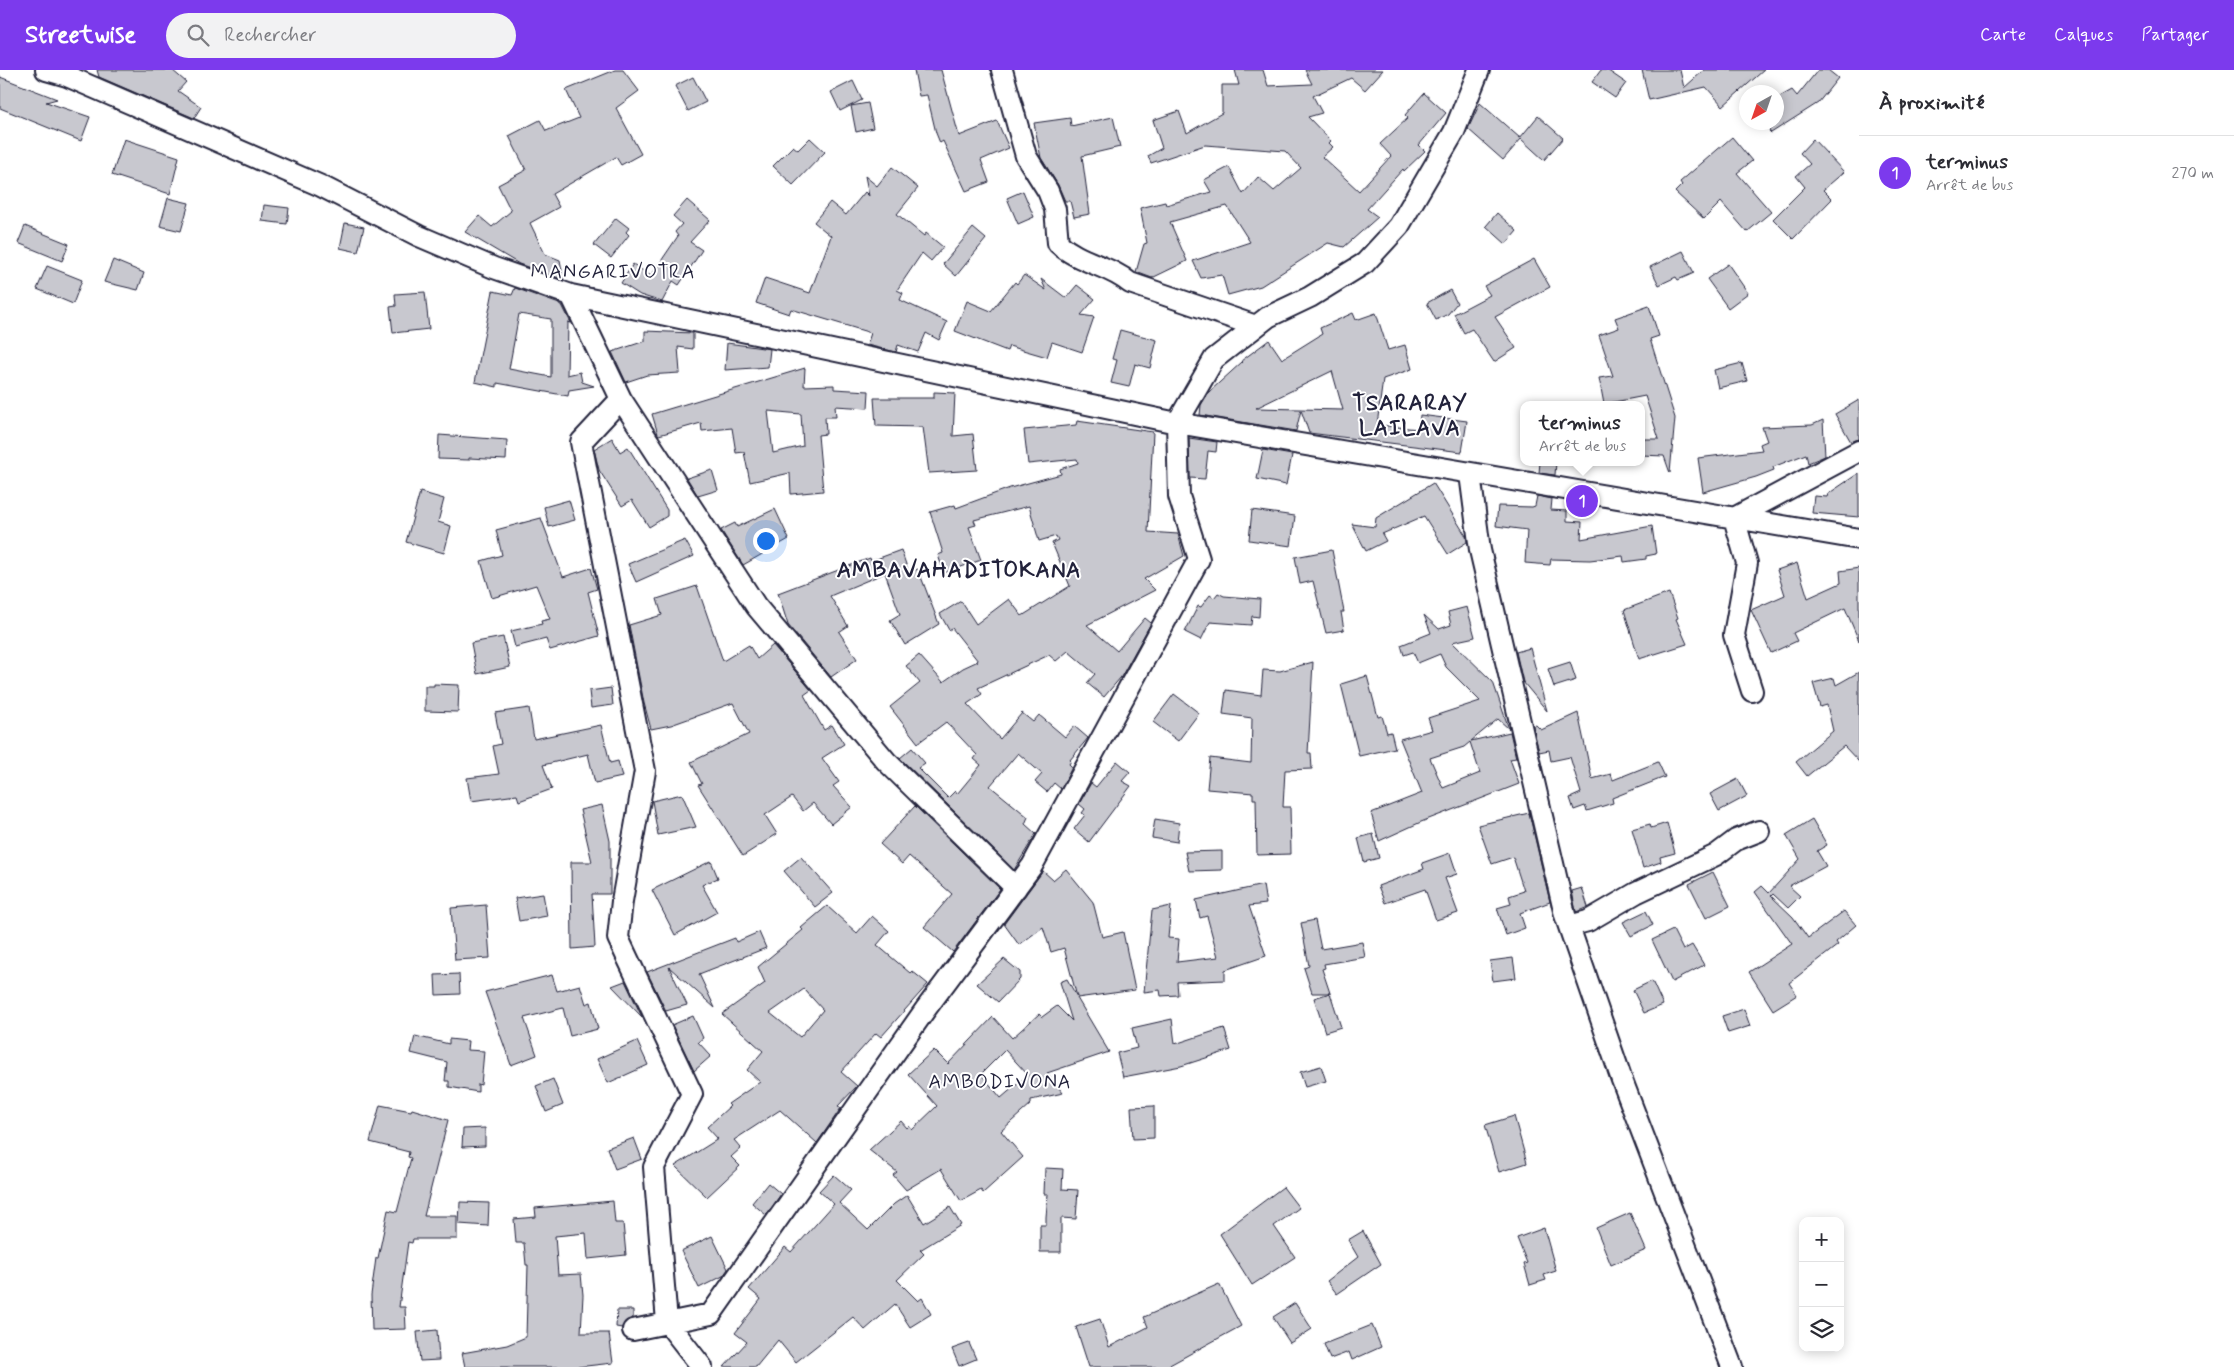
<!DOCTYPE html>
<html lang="fr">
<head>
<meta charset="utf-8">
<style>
	:root { --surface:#fff; --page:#f2f2f3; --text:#2b2b33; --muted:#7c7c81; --line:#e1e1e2; --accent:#7c3aed }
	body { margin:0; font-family:Mynerve,sans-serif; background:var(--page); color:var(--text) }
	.controls { position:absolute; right:15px; bottom:15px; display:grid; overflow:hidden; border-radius:10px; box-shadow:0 2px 12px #0003 }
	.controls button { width:45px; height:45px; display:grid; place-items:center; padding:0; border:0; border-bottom:1px solid var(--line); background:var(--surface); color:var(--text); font:25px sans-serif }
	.compass { position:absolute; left:1739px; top:15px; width:45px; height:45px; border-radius:50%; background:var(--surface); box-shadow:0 2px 12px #0003; rotate:220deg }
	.you { position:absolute; left:765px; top:470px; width:18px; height:18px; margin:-12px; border:4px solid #fff; border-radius:50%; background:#1a73e8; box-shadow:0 0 0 8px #1a73e833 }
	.badge { display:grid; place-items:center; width:32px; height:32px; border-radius:50%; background:var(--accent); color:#fff; font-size:16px; font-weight:700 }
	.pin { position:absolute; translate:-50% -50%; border:2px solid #fff; box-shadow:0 1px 5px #0006 }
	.popup { position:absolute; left:1520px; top:331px; width:125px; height:65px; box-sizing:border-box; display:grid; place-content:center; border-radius:10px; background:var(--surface); filter:drop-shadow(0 1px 4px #0005); font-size:16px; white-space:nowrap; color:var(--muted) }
	.popup b { font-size:19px; color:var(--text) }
	.popup::after { content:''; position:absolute; left:50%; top:100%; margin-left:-10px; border:10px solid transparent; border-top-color:var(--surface) }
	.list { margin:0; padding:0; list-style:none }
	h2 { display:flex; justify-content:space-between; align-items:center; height:65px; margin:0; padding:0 20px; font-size:21px }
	h2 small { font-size:16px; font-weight:400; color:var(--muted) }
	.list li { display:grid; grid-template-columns:32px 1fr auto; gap:15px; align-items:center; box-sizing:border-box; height:75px; padding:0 20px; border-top:1px solid var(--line) }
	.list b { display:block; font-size:19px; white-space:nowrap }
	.list p { margin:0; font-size:16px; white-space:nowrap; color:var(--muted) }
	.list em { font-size:16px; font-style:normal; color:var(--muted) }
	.icon { flex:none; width:28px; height:28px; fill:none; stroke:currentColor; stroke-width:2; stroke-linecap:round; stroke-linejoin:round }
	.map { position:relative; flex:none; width:1859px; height:1297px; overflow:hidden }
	header { display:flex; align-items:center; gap:30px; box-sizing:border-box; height:70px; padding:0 25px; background:var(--accent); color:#fff }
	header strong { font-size:24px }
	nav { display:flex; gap:28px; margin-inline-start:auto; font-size:18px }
	.search { width:350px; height:45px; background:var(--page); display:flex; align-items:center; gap:12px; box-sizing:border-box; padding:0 18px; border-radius:28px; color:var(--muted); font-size:19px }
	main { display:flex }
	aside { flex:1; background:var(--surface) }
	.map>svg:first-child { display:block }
	.building { fill:#c8c8cf; stroke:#22223b; fill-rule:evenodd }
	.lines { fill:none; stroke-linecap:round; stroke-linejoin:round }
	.minor-casing { stroke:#22223b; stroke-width:24 }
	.minor { stroke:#fff; stroke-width:20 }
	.labels { text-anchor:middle; stroke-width:4; stroke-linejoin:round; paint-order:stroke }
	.quarter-label { font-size:20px; letter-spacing:1px; fill:#22223b; stroke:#fff }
	.district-label { font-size:22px; font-weight:bold; letter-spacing:1px; fill:#22223b; stroke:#fff }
</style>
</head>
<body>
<header>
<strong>Streetwise</strong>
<div class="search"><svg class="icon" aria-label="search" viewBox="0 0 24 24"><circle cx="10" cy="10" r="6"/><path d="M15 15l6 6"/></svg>Rechercher</div>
<nav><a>Carte</a><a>Calques</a><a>Partager</a></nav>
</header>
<main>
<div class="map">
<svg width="1859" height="1297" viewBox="0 0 1859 1297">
	<rect width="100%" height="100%" fill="#fff"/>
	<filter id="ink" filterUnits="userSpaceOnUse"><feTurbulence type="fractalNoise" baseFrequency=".02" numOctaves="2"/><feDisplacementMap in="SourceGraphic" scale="10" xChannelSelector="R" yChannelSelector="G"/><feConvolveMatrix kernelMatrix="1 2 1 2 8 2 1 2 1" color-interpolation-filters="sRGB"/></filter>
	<g filter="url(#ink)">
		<!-- building -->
		<path class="building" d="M97,0H172L186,12L178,21L201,37L194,48L99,7Z
			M615,0H623L639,21L616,38L641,84L621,95L616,87L552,124L559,137L530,153L545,184L560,190L564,210L519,194L465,162L479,146L492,157L511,141L498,115L526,100L509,66L540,50L546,61L579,48L566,20Z
			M914,0H941L959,66L997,51L1009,78L981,90L989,112L966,121L943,71L940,73L936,63L927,25L919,26Z
			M1235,0H1263L1268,16L1312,14L1305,0H1383L1365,20L1351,8L1313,26L1322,43L1308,47L1331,71L1329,73L1333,77L1322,87L1359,121L1391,86L1380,74L1408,48L1405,45L1424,23L1446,43L1419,75L1425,81L1404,101L1403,99L1367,139L1378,147L1344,177L1328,173L1261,216L1228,225L1222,205L1201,208L1193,191L1250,172L1227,136L1170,152L1187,191L1152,208L1136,202L1144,174L1147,173L1140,138L1165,132L1166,135L1211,122L1204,110L1229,97L1243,124L1258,107L1274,121L1301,98L1285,81L1205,75L1151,93L1148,86L1162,78L1153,50L1179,41L1187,63L1222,43V15H1239Z
			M1601,0H1607L1626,13L1615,28L1592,12Z
			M1642,0H1680L1684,18L1704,0H1764L1723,36L1706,17L1649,30Z
			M1818,0H1828L1838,8L1818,33L1771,63L1769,61L1783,44L1776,29L1792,20L1797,26Z
			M0,7L57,29L46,32L90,47L81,71L0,38Z
			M693,7L706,32L688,41L675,16Z
			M853,11L862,30L840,41L831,22Z
			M868,33L873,58L856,62L851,36Z
			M1480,33L1520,68L1538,46L1563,68L1544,90L1521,69L1503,90L1468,59Z
			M1113,47L1120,77L1082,86L1090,144L1074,147L1070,131H1065L1058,115L1041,88L1034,53L1070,48L1071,56Z
			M1732,67L1752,91L1737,103L1771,142L1747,162L1721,132L1704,149L1675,122L1682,115L1680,112Z
			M810,68L825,82L793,115L773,96L793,76L798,80Z
			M124,69L179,87L170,124L112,105Z
			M1813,69L1844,102L1823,120L1832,129L1793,169L1773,149L1805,117L1796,106L1810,94L1800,83Z
			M892,97L918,118L897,144L924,166L926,163L943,177L931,191L922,183L897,220L903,223L900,230L947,252L939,270L926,263L918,282L898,275L896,282L867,275L871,263L791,239L789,244L756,233L765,208L810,223L831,166L814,152L830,132L846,145L865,122L869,126L865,106L877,116Z
			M1023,121L1034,147L1018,154L1007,128Z
			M168,128L189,133L181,161L160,156Z
			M687,130L710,150L690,172L702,180L679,215L673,211L662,232L640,225L621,213L633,194L651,206L678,166L675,162L682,154L673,146Z
			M264,135L289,138L287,154L262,151Z
			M1497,143L1517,161L1506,174L1486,156Z
			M616,148L629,158L626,162L629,165L611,188L594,175Z
			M345,153L364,157L358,182L340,178Z
			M25,156L69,174L62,191L18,173Z
			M973,158L986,169L956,206L943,194Z
			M1683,181L1694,203L1678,210L1676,207L1659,215L1650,197Z
			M1534,189L1550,217L1495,247L1516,278L1494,292L1472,259L1464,263L1454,244L1490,225L1484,216Z
			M113,190L144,203L138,220L104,212Z
			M1728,194L1748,223L1728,238L1707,209Z
			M47,196L82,210L73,234L37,219Z
			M1024,205L1046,220L1041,209L1066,228L1077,215L1095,229L1081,245L1094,247L1082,282L1052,272L1047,287L1009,276L1007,281L955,261L967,231L991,241L1015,212L1017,214Z
			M515,218L562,235L571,253L568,252L567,305L580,302L582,312L594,316L569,320L568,326L497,313V317L475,312L493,221L512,225ZM519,244L551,249V307L509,299Z
			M1450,220L1457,233L1448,244L1436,250L1427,233Z
			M425,222L429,259L393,263L390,237L396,236L395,224Z
			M1649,236L1659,266L1650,269L1675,348L1670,403L1664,386L1641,385V369H1659L1645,326L1604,334L1599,308L1613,306L1599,265L1619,258L1615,248Z
			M1353,243L1356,250L1376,243L1388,280L1405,275L1412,299L1383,309L1377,355L1419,359L1420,345L1467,351L1462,382L1309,363L1301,340L1296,361L1200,345L1201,335L1209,322L1242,292L1241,291L1269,270L1282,289L1322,264L1320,258ZM1332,301L1343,340L1256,338Z
			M1120,260L1157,270L1150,298L1135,294L1129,317L1111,313L1117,290L1112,289Z
			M645,261L693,263V279L678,277L680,303L647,305L626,312L612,282L645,271Z
			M727,273L770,279L768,297L725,300Z
			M1742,293L1747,311L1718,318L1714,300Z
			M805,298L804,316L834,315V319L869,321L868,338L835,336L836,347H825L826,364L818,365L823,421L791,424L790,403L750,412L744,382L736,383L732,358L702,361L701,353L659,365L658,364L652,344ZM768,341L801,344L803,376L773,383Z
			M934,322L955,323L953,366L973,364L977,400L929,403L923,357L876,356L874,328H934Z
			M1859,330V369L1851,372L1835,344Z
			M1823,350L1825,386L1808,393L1806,384L1773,397L1774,400L1756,407L1703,422L1698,388L1762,380L1760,374L1767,371L1762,357L1812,355Z
			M1077,351L1153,362L1148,462L1178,464L1184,486L1144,509L1155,520L1087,555L1117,581L1145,548L1151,553L1121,607L1104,627L1087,613L1095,604L1068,581L1056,591L1049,585L978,618L982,624L967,634L1000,669L1022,643L1033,652L1039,645L1065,667L1074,656L1088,668L1070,690L1071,691L1069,694L1072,697L1061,719L1054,713L1047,722L1035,712L1042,704L1018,683L990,716L1028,747L1025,754L1036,764L1014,800L900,688L912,678L925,693L918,698L948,728L955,721L957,724L981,695L974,689L977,685L946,652L918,673L890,637L920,613L906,596L919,585L943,612L963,598L978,591L952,558L949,560L940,544L961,531L976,554L1009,529L1022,546L1070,516L1052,473L1058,470L1056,466L1039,471L1029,436L974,450L976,455L969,457L981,490L944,503L938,485L943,483L930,442L955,435L956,438L1010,418L1061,404L1060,399L1078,393L1077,389L1028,394L1024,360L1076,355Z
			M439,365L507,370L506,390L469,388V390L438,389Z
			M612,368L620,382L628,377L667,440V446L649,457L632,430L622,436L599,400L594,379Z
			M1189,368L1217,372L1216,382L1208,381L1205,409L1190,408Z
			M1263,380L1292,385L1286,415L1257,409Z
			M1540,392H1556L1555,405L1539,403Z
			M712,400L718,420L698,426L687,408Z
			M1859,403V447L1812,443L1814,426L1827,427L1828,424Z
			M1433,413L1466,466L1467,472L1448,484L1424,446L1382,464L1386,471L1366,481L1352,454L1375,457L1376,448Z
			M420,422L444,429L438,452L451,456L444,483L406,472Z
			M1537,426L1552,429L1551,440L1567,441V451L1582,452L1581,469L1652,456L1656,484L1646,486V489L1624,492L1623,486L1590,490L1551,489L1550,495L1525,493L1527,460L1496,456L1498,436L1532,437L1535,436Z
			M569,430L575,450L549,457L544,437Z
			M775,439L789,469L743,495L721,460L735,453L737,457Z
			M1252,440L1295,446L1291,476L1249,470Z
			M541,448L563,507L591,498L597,519L588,522L599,566L550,580L546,569L515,577L511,561L542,554L541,551L550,549L536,515L492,528L481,491L502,485L496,460Z
			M685,470L694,486L636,512L628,494Z
			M901,480L909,503L918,499L939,554L905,575L890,550L900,544L885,503L830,526L848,556L839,562L857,589L831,607L788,555L778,523L870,488L871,491Z
			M1332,480L1344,542H1341L1344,560L1326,563L1313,511L1300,514L1295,487Z
			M1797,493L1808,528L1841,513L1840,501L1859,498V571L1845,538L1793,563L1797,571L1771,583L1751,540L1785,525L1777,500Z
			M697,516L723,591L749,575L757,589L773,575L811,620L804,625L824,660L832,655L844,674L822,688L839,712L833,716L852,737L831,754L813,733L803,741L792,727L765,745L777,764L743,786L698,715L702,714L691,692L749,664L733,633L671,655L651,659L644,633L629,555L662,545L657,529Z
			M1218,523L1224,526L1260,529L1259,547L1252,546L1251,555L1210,552L1201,570L1185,562L1198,536L1201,537L1210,525L1214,528Z
			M1669,523L1678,548L1676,549L1687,574L1639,589L1624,540Z
			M1467,537L1475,567L1452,572L1493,612L1509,659L1498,649L1471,671L1510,662L1516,688L1510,689L1519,714L1421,752L1379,771L1371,743L1422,723L1400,669L1432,660L1428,648L1480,631L1446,597L1440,584L1418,593L1413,582L1404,585L1401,575L1431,563L1424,545L1439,559L1451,555L1448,542ZM1470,672L1480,703L1443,718L1430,688L1464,677Z
			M503,567L510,597L477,604L471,573Z
			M1530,578L1547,641L1523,612L1516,582Z
			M1313,592L1308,683H1311L1312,699L1285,700L1283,737H1290L1291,784L1257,785L1256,729H1253V723L1207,719L1210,688L1251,693L1252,648L1223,644L1226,620L1261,625L1263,600L1280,601Z
			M1570,592L1576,610L1554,617L1548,599Z
			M1859,602V692L1844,676L1807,706L1796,692L1833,661L1827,635L1820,637L1813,613L1834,608L1836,615Z
			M1367,606L1378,647L1382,646L1387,663L1391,662L1395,678L1359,686L1341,614Z
			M434,614L459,615L458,642L425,641V616H434Z
			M611,618L613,635L591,638L589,621Z
			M1174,624L1199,643L1178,671L1153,652Z
			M529,638L534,669L601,655L610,693L618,691L622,707L595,713L588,684L543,695L552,719L519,731L517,725L471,731L467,708L499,704L493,676L501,674L495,643Z
			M1578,643L1592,709L1611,704L1613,710L1658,692L1665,707L1612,728L1613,733L1587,741L1585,736L1574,740L1570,728L1581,723L1570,687L1551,691L1549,680L1539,682L1533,656L1536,655L1541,660Z
			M1117,691L1130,702L1122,711L1131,716L1089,772L1074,759L1085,745L1082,743L1085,739L1079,734L1091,713L1096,717Z
			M1738,709L1747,726L1719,741L1710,724Z
			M682,724L696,757L658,765L652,731Z
			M602,735L610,771V824H592L595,877L572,879L571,792H592L580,740Z
			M915,736L1000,819L953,882L924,857L952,824L909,786L902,794L880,774Z
			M1529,743L1550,832L1520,843L1525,858L1506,865L1497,838L1511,834L1509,826L1524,821L1513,787L1492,794L1478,755Z
			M1155,749L1179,753L1177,772L1152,768Z
			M1812,749L1827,775L1817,781L1826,796L1789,816L1800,826L1788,838L1773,824L1771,826L1793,847L1808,868L1844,841L1856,855L1836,872L1838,875L1789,913L1797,925L1773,940L1749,902L1792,874L1755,822L1762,816L1769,823L1800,789L1786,765Z
			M1667,753L1675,783L1660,787L1661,792L1643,798L1632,759L1650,754L1651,758Z
			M1373,764L1379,788L1364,792L1358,768Z
			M1222,781V800L1189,801L1185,782Z
			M1450,783L1457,804L1445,808L1458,843L1436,850L1425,819L1385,833L1378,816L1424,799L1422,793Z
			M801,787L833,823L815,837L784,801Z
			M711,791L718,808L702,815L717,842L675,865L652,820Z
			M1066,799L1093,832L1102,867L1123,862L1135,920L1077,928L1109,982L1047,1003L1063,1023L1031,1030V1034L1001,1061L1023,1087L983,1123L981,1120L961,1131L941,1099L906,1120L893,1105L897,1102L869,1080L901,1051L907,1058L909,1056L912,1060L937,1036L908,1004L934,980L948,994L993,947L1012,968L1039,944L1042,947L1057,936L1072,951L1060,912L1067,909L1077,927L1064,878L1051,882L1043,857L1019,875L1004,854L1043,801L1053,810ZM1005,980L1028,1005L1001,1028L981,1004Z
			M1713,802L1730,836L1706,848L1689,814Z
			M1263,815L1266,834L1249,836L1266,886L1225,900V910L1177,912L1178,925L1161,926L1160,920L1144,922L1152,840L1171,836L1168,868L1179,869L1177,892L1218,887L1207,846L1200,848L1196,830Z
			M1582,818L1588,837L1576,842L1572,821Z
			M543,824L547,846L519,851L515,828Z
			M486,835L490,888L455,890L451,838Z
			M827,836L857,863L872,846L889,861L877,875L910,903L912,901L928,914L881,967L876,963L841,1002L857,1016L838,1036L841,1038L817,1073L780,1040L734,1070L741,1078L731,1087L740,1096L707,1127L675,1096L718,1069L707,1057L730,1036L728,1034L760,1012L747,1000L763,981L722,944L765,913L758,897L803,860L801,858ZM804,919L823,940L800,967L770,943Z
			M1646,841L1653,855L1631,866L1623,852Z
			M1315,850L1321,879L1362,872L1365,887L1324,894L1325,898L1322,899L1330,923H1312L1304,898L1309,896L1301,853Z
			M1673,860L1683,880L1692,875L1704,895L1672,912L1652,870Z
			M759,862L766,878L699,904L715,938L669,897L687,935L666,941L647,902L735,868L736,872Z
			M1513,888L1516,908L1493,911L1490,891Z
			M1004,889L1020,902V909L998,932L977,914Z
			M459,904L460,924L436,925L435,905Z
			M552,905L557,921L580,915L586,934L591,932L598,959L570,966L563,938L524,948L537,985L511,995L485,922Z
			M625,911L642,947L612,916Z
			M1652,911L1663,935L1644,943L1633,920Z
			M1330,923L1341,957L1325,962L1314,928Z
			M1744,939L1750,956L1728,963L1722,946Z
			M693,946L703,968L698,972L711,986L694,1001L672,955Z
			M1172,949L1175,974L1224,958L1231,980L1181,996L1123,1007L1117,983L1137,978L1132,958Z
			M415,966L449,974V969L468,971L467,980L484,981L481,1015L478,1014V1022L449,1017V1011H445L447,992L411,983Z
			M637,971L648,995L608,1013L597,989Z
			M1321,996L1326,1011L1305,1017L1300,1002Z
			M553,1009L563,1035L546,1042L536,1016Z
			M380,1035L411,1041L412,1039L448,1050L424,1146H457V1169H413L412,1173L408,1172L399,1237H405L406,1259L372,1260L371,1225L376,1188H378L388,1140L397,1142L411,1088L408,1087L409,1082L370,1072Z
			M1154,1036V1068L1133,1069L1131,1037Z
			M1514,1046L1527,1093L1499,1102L1485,1055Z
			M485,1058V1076L462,1077L463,1059Z
			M634,1068L642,1089L615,1099L607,1078Z
			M1045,1098L1063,1099L1062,1119L1078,1120L1076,1149L1061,1148V1182H1040V1155H1046V1147L1048,1124H1044Z
			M834,1105L851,1120L839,1133L868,1160L894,1134L907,1125L924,1153L950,1137L961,1155L920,1180L924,1184L897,1210L918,1231L922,1228L931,1244L910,1257L895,1234L865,1260L853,1247L796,1292L778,1270L756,1297H724L747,1272L735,1263L761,1229L749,1219L785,1177L791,1182L834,1134L819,1121Z
			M768,1113L781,1124L766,1145L752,1133Z
			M1283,1117L1299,1138L1274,1156L1295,1187L1252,1215L1220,1164Z
			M613,1131L615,1153H623L626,1185L588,1189L586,1163L555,1166L558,1205L581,1204L583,1225L581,1263H609L613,1293L577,1297H465L462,1283L507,1275L526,1267L528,1195H526L524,1173H516L514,1149L536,1147L535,1138Z
			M460,1132L489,1133L488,1156L459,1154Z
			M1630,1143L1646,1180L1611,1195L1596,1158Z
			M1544,1158L1556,1201L1544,1205L1546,1210L1530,1215L1524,1194L1527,1193L1517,1168Z
			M1363,1161L1381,1194L1337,1224L1327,1211L1358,1187L1348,1170Z
			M712,1166L728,1199L723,1206L699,1218L681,1181Z
			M1219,1214L1241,1256L1166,1297H1089L1076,1257L1100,1249L1109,1277L1148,1257L1144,1247Z
			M1295,1233L1312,1259L1290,1273L1273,1247Z
			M617,1240H633V1248L626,1251L622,1258L616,1257Z
			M1372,1255L1381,1277L1352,1290L1349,1282L1330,1289L1324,1274Z
			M437,1260L439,1290L420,1291L417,1262Z
			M969,1273L976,1289L959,1296L952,1279Z"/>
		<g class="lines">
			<defs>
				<path id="minor" d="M46,0L67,6L321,116L419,166L494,198L571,225L1177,353L1859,469
					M1002,0L1026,86L1048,121L1055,139L1058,173C1079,193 1109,195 1130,213L1256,256
					M571,225L621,329L756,536L886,691L1016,818
					M621,329L581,372L645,701L622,831L618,868L692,1024L654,1097L667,1252L702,1297
					M1470,404L1480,480L1565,845L1622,1010L1732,1297
					M1752,621L1734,565L1747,493L1734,448L1859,381
					M1569,856L1588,851L1636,823L1716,785L1736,770L1759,761
					M633,1260L711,1244L925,940L1032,796L1199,489L1179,426L1177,353L1214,289L1268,247L1310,227L1365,193L1399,156L1454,62L1479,0"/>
			</defs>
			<!-- minor casing -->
			<use href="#minor" class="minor-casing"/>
			<!-- minor -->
			<use href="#minor" class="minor"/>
		</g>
	</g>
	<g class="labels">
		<!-- quarter labels -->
		<g class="quarter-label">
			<text x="613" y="208">MANGARIVOTRA</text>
			<text x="1000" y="1018">AMBODIVONA</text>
		</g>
		<!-- district labels -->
		<g class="district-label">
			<text x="1410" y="340">TSARARAY<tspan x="1410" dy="25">LAILAVA</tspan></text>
			<text x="959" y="507">AMBAVAHADITOKANA</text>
		</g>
	</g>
</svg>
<div class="controls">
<button>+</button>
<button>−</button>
<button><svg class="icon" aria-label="layers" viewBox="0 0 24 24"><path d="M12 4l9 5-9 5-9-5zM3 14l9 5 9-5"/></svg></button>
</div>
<svg class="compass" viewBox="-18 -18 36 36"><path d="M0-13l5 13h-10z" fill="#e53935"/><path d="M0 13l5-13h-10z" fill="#7c7c81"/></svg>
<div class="you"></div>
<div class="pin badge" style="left:1582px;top:431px">1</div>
<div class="popup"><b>terminus</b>Arrêt de bus</div>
</div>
<aside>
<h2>À proximité<small></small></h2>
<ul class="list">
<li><span class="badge">1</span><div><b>terminus</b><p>Arrêt de bus</p></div><em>270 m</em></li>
</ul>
</aside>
</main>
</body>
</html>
